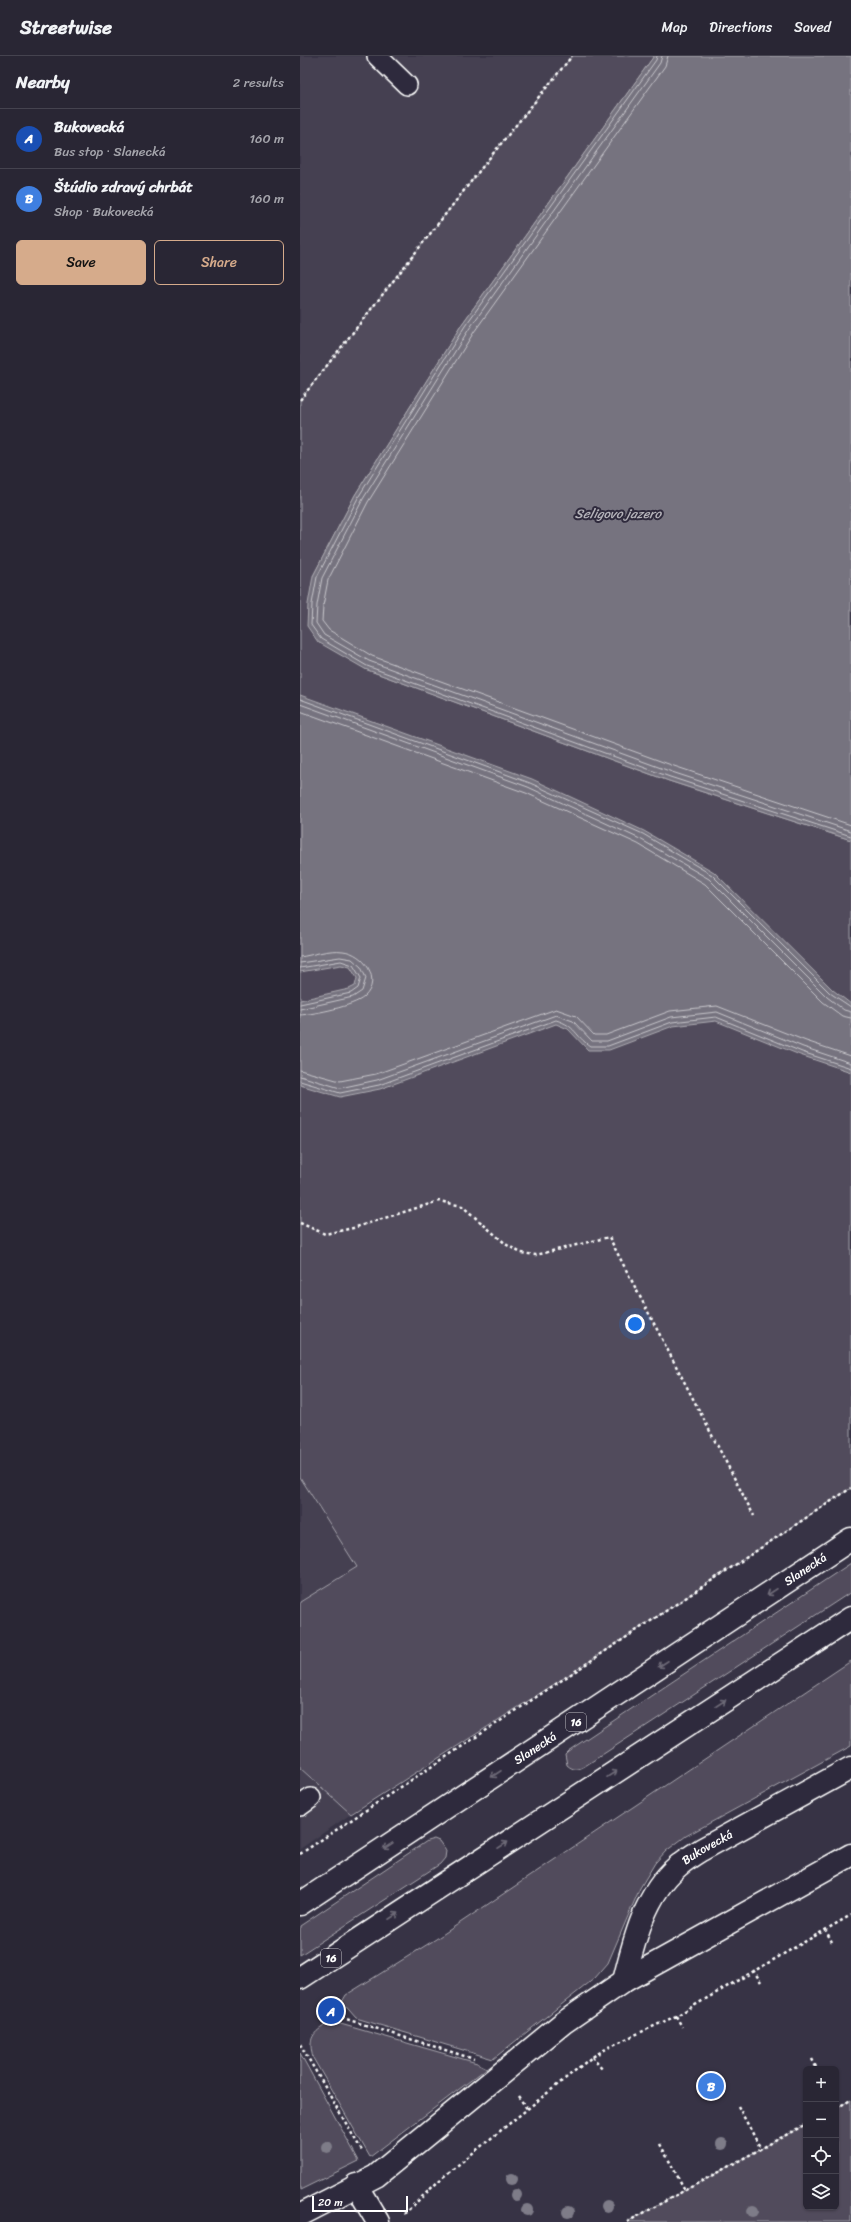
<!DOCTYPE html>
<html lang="en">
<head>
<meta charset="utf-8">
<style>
	:root { --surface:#292634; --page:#353240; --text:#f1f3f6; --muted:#a5a5ac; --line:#45434f; --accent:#d6ab8b }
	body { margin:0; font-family:Sriracha,sans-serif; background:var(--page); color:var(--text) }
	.controls { position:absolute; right:12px; bottom:12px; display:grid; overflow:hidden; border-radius:6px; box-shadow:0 1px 3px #0004 }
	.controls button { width:36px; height:36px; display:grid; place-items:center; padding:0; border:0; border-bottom:1px solid var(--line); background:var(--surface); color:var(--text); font:20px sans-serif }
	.scale { position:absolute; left:12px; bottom:10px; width:96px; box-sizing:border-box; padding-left:4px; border:2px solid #fff; border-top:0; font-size:11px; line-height:14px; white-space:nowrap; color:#fff; -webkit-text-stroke:3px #2f2a3d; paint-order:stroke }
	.you { position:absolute; left:335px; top:1268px; width:14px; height:14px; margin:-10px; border:3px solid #fff; border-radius:50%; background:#1a73e8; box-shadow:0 0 0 6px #1a73e833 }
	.badge { display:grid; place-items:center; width:26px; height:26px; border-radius:50%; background:var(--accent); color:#fff; font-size:13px; font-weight:700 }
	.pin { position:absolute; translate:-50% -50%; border:2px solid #fff; box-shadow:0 1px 4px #0006 }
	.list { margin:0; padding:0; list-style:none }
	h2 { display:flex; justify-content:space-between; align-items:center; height:52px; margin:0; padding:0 16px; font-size:17px }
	h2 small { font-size:13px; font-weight:400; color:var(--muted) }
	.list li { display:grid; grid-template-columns:26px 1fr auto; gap:12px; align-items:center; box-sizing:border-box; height:60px; padding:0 16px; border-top:1px solid var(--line) }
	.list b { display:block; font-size:15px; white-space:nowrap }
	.list p { margin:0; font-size:13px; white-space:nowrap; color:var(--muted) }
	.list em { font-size:13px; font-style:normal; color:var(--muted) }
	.actions { display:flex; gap:8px; padding:12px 16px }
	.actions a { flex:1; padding:9px 0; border:1px solid var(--accent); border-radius:6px; text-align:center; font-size:14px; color:var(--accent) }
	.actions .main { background:var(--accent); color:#111 }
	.icon { flex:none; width:22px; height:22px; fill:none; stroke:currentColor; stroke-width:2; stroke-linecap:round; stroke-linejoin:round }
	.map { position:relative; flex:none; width:551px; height:2166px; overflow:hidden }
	header { display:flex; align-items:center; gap:24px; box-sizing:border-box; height:56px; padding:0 20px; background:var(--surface); border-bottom:1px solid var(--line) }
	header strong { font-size:19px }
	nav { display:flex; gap:22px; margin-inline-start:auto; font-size:14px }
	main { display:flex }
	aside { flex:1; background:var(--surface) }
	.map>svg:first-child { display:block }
	.built { fill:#444051 }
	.green { fill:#514c5c; stroke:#a8a6ae }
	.water { fill:#76737f; stroke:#adabb2 }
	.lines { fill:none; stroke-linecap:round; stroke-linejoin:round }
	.shore { stroke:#c8c7cc; stroke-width:1 }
	.lane-casing { stroke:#fff; stroke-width:22 }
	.street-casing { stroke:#fff; stroke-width:25 }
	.highway-casing { stroke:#fff; stroke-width:25 }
	.path { stroke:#fff; stroke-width:2.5; stroke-dasharray:3 3; stroke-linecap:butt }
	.lane { stroke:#2f2a3d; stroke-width:19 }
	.street { stroke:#2f2a3d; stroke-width:22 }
	.highway { stroke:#2f2a3d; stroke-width:22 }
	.tree { fill:#7e7c88 }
	.oneway { stroke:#6d6a77 }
	.labels { text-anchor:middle; stroke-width:4; stroke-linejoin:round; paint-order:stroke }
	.shield { fill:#2f2a3d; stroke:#c1bfc5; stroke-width:1 }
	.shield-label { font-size:11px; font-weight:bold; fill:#fff }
	.street-label { font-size:12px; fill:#fff; stroke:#2f2a3d }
	.water-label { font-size:13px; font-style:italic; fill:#b4b2b9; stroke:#2f2a3d }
</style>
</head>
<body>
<header>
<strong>Streetwise</strong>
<nav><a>Map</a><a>Directions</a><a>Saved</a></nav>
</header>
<main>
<aside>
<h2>Nearby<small>2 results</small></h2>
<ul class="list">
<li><span class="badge" style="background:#1a4fb4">A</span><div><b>Bukovecká</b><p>Bus stop · Slanecká</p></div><em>160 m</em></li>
<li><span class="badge" style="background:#3f7fe0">B</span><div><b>Štúdio zdravý chrbát</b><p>Shop · Bukovecká</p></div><em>160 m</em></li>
</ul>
<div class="actions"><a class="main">Save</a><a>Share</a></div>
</aside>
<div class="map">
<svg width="551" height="2166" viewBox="0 0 551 2166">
	<rect width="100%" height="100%" fill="#373345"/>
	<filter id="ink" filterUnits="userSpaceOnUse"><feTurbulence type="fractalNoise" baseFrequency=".025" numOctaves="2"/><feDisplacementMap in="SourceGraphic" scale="8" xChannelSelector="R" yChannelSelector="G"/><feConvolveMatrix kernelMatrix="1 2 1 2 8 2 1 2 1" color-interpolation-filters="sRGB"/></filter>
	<g filter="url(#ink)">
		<!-- built -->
		<path class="built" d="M0,0H272L190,100L0,344Z
			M0,1421L57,1511L0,1546Z
			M0,1712L51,1758L0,1793Z"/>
		<!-- green -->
		<path class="green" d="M272,0H354L162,268L55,439L13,520L65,613L369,725L551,784V1432L278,1613L51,1758L0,1712V1546L57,1511L0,1421V344L191,100Z
			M551,1507V1536L285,1710C278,1714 274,1715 267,1709L265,1698L268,1695Z
			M551,1605V1690L386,1780L366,1795L355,1807L340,1832L308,1907L295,1922L193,2003L56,1962L42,1946L46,1939L136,1883Z
			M134,1783L139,1785L146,1795L145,1802L140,1808L0,1899V1870L127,1785Z
			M29,1967H37L177,2007L187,2012L70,2101L13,2002C8,1982 12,1977 29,1967Z
			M0,1997L59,2105L0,2134Z
			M551,2044V2166H327L506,2068V2151H536V2052Z"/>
		<!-- water -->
		<path class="water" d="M354,0H551V784L369,725L65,613L18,586L7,570L8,548L13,520L55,439L162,268Z
			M0,639L232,723L344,775L414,816L533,934L551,948V1016L500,999L416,965L373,970L309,994H288L268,973L256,968L80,1033L40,1041L0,1029V944L49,933L55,930L57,922L50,911L41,909L0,916Z"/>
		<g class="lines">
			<!-- shore -->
			<path class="shore" d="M357,0L356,4L165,270L59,440L17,521L12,548L11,569L21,583L67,610L370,721L551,780
				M362,0L360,7L169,273L63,443L22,522L17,549L16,567L24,579L69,605L372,716L551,775
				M368,0L365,10L174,276L68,446L28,524L23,550L22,565L29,574L72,600L374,710L551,769
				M0,643L230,727L343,778L412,819L530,937L551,951
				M0,648L228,731L340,783L409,823L527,941L544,954L551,956
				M0,655L226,737L338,788L405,828L523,946L542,960L551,962
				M0,901C13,899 29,893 43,895C64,897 83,924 64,941C54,950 15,958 0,959
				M0,907L40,901L52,903L61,911L66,922L62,935L53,941L0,953
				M0,912L41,905L53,909L61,922L58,932L51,937L0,948
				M0,1014L40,1025L76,1018L256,953L276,960L294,979H306L370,955L417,950L506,985L551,1000
				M0,1020L40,1032L77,1024L256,959L273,965L292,985H307L371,961L417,956L503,991L551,1007
				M0,1025L40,1037L79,1029L256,964C276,970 275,980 290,990H308L372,966L416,961L502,996L551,1012"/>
			<defs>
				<path id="lane" d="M77,0L107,29
					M0,1750L11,1742"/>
				<g id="street">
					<path id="s1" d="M324,1925C334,1884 345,1838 378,1810C385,1804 393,1799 401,1794L551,1712"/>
					<path d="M56,2129L78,2166"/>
					<path d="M0,2159L76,2120L263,1967L324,1925L551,1799"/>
				</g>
				<g id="highway">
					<path id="s2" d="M0,1848L551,1483"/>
					<path d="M0,1922L551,1562"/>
				</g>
			</defs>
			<!-- lane casing -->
			<use href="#lane" class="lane-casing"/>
			<!-- street casing -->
			<use href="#street" class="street-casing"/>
			<!-- highway casing -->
			<use href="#highway" class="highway-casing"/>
			<!-- path -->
			<path class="path" d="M0,344L191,100L272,0
				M0,1167L25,1178L53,1172L139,1145L162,1150L207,1189L221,1197L236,1199L309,1181L454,1460
				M0,1798L551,1432
				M525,1873L532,1886
				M453,1914L461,1926
				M31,1955L46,1963L174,2003
				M376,1960L382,1971
				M0,1988L62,2095
				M292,2001L302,2013
				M512,2003L517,2013
				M218,2040L228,2054
				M438,2050L461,2093
				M536,2052L551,2044
				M360,2088L385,2134
				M104,2158L143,2121L292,2001L313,1989L376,1960L551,1859
				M327,2166L506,2068"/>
			<!-- lane -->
			<use href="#lane" class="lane"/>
			<!-- street -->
			<use href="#street" class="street"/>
			<!-- highway -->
			<use href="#highway" class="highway"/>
		</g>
		<!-- trees -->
		<g class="tree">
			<circle cx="422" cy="2088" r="6"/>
			<circle cx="27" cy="2091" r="6"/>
			<circle cx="212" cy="2123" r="6"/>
			<circle cx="216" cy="2139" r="6"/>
			<circle cx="307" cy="2150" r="6"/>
			<circle cx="227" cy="2154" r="6"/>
			<circle cx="453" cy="2155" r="6"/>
			<circle cx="268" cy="2156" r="6"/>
		</g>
		<!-- one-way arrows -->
		<defs><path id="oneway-shaft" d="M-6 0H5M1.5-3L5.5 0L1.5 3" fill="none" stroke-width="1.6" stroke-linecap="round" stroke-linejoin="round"/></defs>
		<g class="oneway">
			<use href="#oneway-shaft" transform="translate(472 1536) rotate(147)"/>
			<use href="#oneway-shaft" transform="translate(363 1608) rotate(147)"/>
			<use href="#oneway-shaft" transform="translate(421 1647) rotate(-33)"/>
			<use href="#oneway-shaft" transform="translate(196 1718) rotate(147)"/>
			<use href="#oneway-shaft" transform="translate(312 1718) rotate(-33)"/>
			<use href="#oneway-shaft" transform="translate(203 1789) rotate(-33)"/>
			<use href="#oneway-shaft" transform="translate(88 1790) rotate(147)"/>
			<use href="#oneway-shaft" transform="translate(94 1860) rotate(-33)"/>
		</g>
	</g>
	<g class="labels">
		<!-- shield labels -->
		<g class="shield">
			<rect x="266" y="1657" width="20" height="18" rx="3"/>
			<rect x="21" y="1893" width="20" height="18" rx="3"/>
		</g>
		<g class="shield-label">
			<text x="276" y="1670">16</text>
			<text x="31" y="1906">16</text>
		</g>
		<!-- street labels -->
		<g class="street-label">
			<text dy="4" stroke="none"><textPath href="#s2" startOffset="606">Slanecká</textPath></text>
			<text dy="4" stroke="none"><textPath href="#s2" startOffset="282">Slanecká</textPath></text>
			<text dy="4" stroke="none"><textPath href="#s1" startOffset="164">Bukovecká</textPath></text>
		</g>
		<!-- water labels -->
		<g class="water-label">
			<text x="318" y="462">Seligovo jazero</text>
		</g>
	</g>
</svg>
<div class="controls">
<button>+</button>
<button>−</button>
<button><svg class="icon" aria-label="locate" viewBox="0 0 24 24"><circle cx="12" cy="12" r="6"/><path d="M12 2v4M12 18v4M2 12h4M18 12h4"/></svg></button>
<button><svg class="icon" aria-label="layers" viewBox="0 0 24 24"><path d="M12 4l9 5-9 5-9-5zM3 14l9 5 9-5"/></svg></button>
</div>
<div class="scale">20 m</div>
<div class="you"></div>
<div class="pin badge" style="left:31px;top:1955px;background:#1a4fb4">A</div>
<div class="pin badge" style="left:411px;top:2030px;background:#3f7fe0">B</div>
</div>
</main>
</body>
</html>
